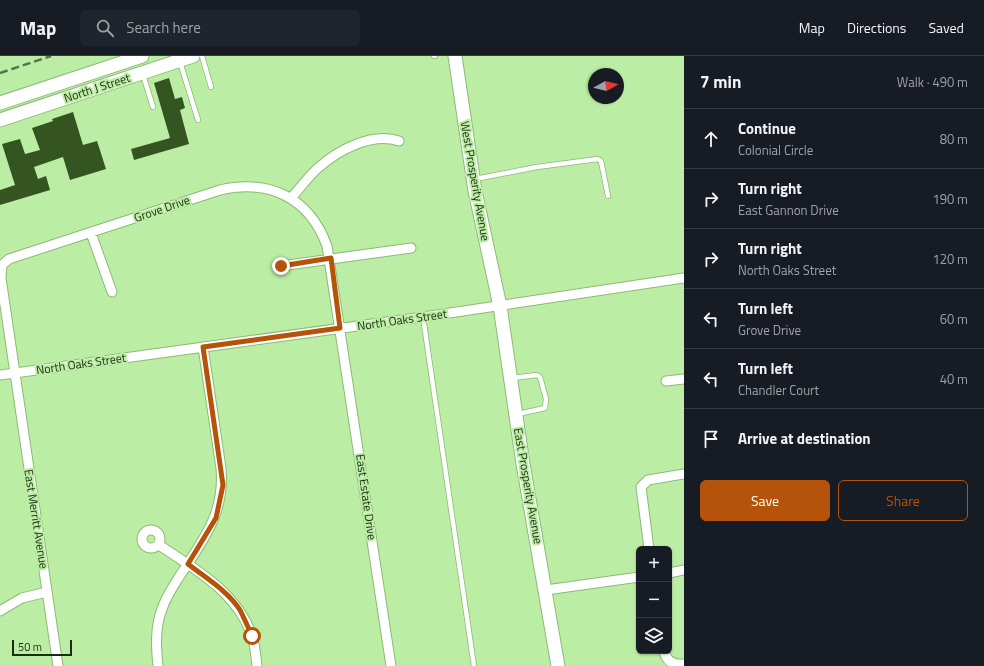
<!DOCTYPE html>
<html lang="en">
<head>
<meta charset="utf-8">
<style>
	:root { --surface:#171b24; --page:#20242c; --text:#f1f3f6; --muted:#9ea1a6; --line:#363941; --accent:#b45309 }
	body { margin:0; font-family:"Titillium Web",sans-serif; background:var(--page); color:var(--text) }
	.controls { position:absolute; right:12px; bottom:12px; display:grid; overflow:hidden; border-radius:6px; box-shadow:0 1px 3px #0004 }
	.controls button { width:36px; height:36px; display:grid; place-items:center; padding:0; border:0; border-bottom:1px solid var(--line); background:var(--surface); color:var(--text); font:20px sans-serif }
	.compass { position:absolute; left:588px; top:12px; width:36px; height:36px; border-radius:50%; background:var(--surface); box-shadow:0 1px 3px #0004; rotate:82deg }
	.scale { position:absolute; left:12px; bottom:10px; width:60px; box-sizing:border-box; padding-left:4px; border:2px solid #1b2d11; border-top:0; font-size:11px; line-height:14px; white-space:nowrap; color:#1b2d11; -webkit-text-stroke:3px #bceda5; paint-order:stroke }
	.stop { position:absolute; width:12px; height:12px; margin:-9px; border:3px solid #b45309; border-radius:50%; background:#fff }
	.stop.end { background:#b45309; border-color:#fff; box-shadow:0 1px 4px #0008 }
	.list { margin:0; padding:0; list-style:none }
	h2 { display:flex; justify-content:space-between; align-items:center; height:52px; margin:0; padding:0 16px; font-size:17px }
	h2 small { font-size:13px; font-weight:400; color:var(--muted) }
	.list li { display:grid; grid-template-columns:26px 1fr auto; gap:12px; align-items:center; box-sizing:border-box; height:60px; padding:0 16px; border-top:1px solid var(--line) }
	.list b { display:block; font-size:15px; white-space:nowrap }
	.list p { margin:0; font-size:13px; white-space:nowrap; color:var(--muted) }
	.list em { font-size:13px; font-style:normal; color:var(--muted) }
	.actions { display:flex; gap:8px; padding:12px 16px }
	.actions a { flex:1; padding:9px 0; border:1px solid var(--accent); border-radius:6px; text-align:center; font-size:14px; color:var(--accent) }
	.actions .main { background:var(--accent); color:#fff }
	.icon { flex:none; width:22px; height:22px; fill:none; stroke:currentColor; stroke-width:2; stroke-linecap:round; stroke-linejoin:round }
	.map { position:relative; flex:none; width:684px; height:610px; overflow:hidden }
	header { display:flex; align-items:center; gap:24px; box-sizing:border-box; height:56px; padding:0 20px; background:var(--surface); border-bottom:1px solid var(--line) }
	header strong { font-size:19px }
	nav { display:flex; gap:22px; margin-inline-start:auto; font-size:14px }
	.search { width:280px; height:36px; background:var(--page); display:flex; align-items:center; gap:10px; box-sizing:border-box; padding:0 14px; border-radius:6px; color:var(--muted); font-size:15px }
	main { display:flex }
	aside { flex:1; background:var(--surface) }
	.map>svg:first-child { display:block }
	.building { fill:#345422 }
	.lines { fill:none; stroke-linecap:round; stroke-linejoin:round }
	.service-casing { stroke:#8bba74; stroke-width:6 }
	.minor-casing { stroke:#8bba74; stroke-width:11 }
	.secondary-casing { stroke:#8bba74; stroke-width:15 }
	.service { stroke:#fff; stroke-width:4.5 }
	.minor { stroke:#fff; stroke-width:9 }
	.secondary { stroke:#fff; stroke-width:13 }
	.rail { stroke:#567448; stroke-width:2.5; stroke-dasharray:8 4; stroke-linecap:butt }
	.route { stroke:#b45309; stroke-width:5 }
	.labels { text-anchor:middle; stroke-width:4; stroke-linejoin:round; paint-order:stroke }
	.street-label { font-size:12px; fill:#1b2d11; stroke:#bceda5 }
</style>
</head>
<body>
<header>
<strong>Map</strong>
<div class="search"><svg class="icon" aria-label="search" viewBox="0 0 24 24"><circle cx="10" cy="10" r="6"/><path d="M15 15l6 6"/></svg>Search here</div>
<nav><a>Map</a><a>Directions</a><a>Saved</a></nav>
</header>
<main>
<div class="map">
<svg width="684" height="610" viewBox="0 0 684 610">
	<rect width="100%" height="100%" fill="#bceda5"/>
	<!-- building -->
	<path class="building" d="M169,22L175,43L182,41L185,52L180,54L189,88L134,104L131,93L170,82L154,27Z
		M73,56L83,89L97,85L106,113L70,124L63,101L34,111L38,123L46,120L50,134L0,149V134L15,129L2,88L20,83L25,98L40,94L32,72L53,65L52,63Z"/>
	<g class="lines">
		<defs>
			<path id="service" d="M202,0L211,31
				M434,0H435
				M180,6L198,64
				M143,19L153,51
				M475,123L537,111L598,103L601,105L608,140
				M423,261L474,610
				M512,322L537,319L540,321L546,343L545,352L518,358"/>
			<path id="minor" d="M291,142C300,132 308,121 318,112C338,94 372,76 399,85
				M91,177L112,236
				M281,210L411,192
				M0,319L423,261L684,222
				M666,325L684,323
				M142 483a9 9 0 1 1 18 0a9 9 0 1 1-18 0Z
				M159,489C195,513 237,536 252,580C255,589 256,600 257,610
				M649,493L641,431L648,424L684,418
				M669,517L684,514
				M546,534L639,521
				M0,555L22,542L47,536
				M664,595C666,606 674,609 684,608
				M58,610L1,222L2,209L9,203L220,134C269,123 309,141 327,190L391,610
				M158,610C156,591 155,571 162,553C166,541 173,531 179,521C203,484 225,458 221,412L203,291"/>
			<path id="secondary" d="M455,0L475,135L500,250L523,408L558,610
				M0,47L142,0
				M0,64L193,0"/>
		</defs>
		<!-- service casing -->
		<use href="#service" class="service-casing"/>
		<!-- minor casing -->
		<use href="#minor" class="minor-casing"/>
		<!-- secondary casing -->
		<use href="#secondary" class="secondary-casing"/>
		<!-- service -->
		<use href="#service" class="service"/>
		<!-- minor -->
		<use href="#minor" class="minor"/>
		<!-- secondary -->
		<use href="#secondary" class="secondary"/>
		<!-- rail -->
		<path class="rail" d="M0,17L51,0"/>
	</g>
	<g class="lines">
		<!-- route -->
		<path class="route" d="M252,580C248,571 244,562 240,554C228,535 206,522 188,508L216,462L223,429L203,291L340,272L331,202L281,210"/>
	</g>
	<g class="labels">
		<!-- street labels -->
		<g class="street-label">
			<text transform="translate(97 32) rotate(-18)" y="4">North J Street</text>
			<text transform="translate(475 125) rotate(80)" y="4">West Prosperity Avenue</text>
			<text transform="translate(162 153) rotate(-19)" y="4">Grove Drive</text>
			<text transform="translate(402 264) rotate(-8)" y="4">North Oaks Street</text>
			<text transform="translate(81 308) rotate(-8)" y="4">North Oaks Street</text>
			<text transform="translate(528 430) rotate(80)" y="4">East Prosperity Avenue</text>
			<text transform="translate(366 441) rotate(82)" y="4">East Estate Drive</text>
			<text transform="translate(36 463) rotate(81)" y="4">East Merritt Avenue</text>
		</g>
	</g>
</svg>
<div class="controls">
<button>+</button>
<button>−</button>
<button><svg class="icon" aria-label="layers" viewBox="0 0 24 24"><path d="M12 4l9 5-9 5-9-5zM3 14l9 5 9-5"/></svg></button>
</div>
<svg class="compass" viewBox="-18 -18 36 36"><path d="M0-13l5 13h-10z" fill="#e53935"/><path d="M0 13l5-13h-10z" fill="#9ea1a6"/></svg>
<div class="scale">50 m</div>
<div class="stop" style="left:252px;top:580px"></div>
<div class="stop end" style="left:281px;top:210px"></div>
</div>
<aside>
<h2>7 min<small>Walk · 490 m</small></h2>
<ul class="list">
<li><svg class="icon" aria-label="ahead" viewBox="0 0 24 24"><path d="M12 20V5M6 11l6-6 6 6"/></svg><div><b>Continue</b><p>Colonial Circle</p></div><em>80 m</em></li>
<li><svg class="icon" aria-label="right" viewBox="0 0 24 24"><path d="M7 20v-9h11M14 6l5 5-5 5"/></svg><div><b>Turn right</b><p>East Gannon Drive</p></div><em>190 m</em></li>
<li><svg class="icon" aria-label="right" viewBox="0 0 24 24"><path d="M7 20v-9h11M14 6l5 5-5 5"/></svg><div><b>Turn right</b><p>North Oaks Street</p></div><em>120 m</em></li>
<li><svg class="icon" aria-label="left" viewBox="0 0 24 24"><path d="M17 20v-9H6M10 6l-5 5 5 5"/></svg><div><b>Turn left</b><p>Grove Drive</p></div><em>60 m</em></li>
<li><svg class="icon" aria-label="left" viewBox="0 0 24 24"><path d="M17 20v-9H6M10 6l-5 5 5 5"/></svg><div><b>Turn left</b><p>Chandler Court</p></div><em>40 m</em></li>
<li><svg class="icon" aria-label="arrive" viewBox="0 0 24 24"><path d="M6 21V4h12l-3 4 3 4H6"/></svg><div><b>Arrive at destination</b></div></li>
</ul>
<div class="actions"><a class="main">Save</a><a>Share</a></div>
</aside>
</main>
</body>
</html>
